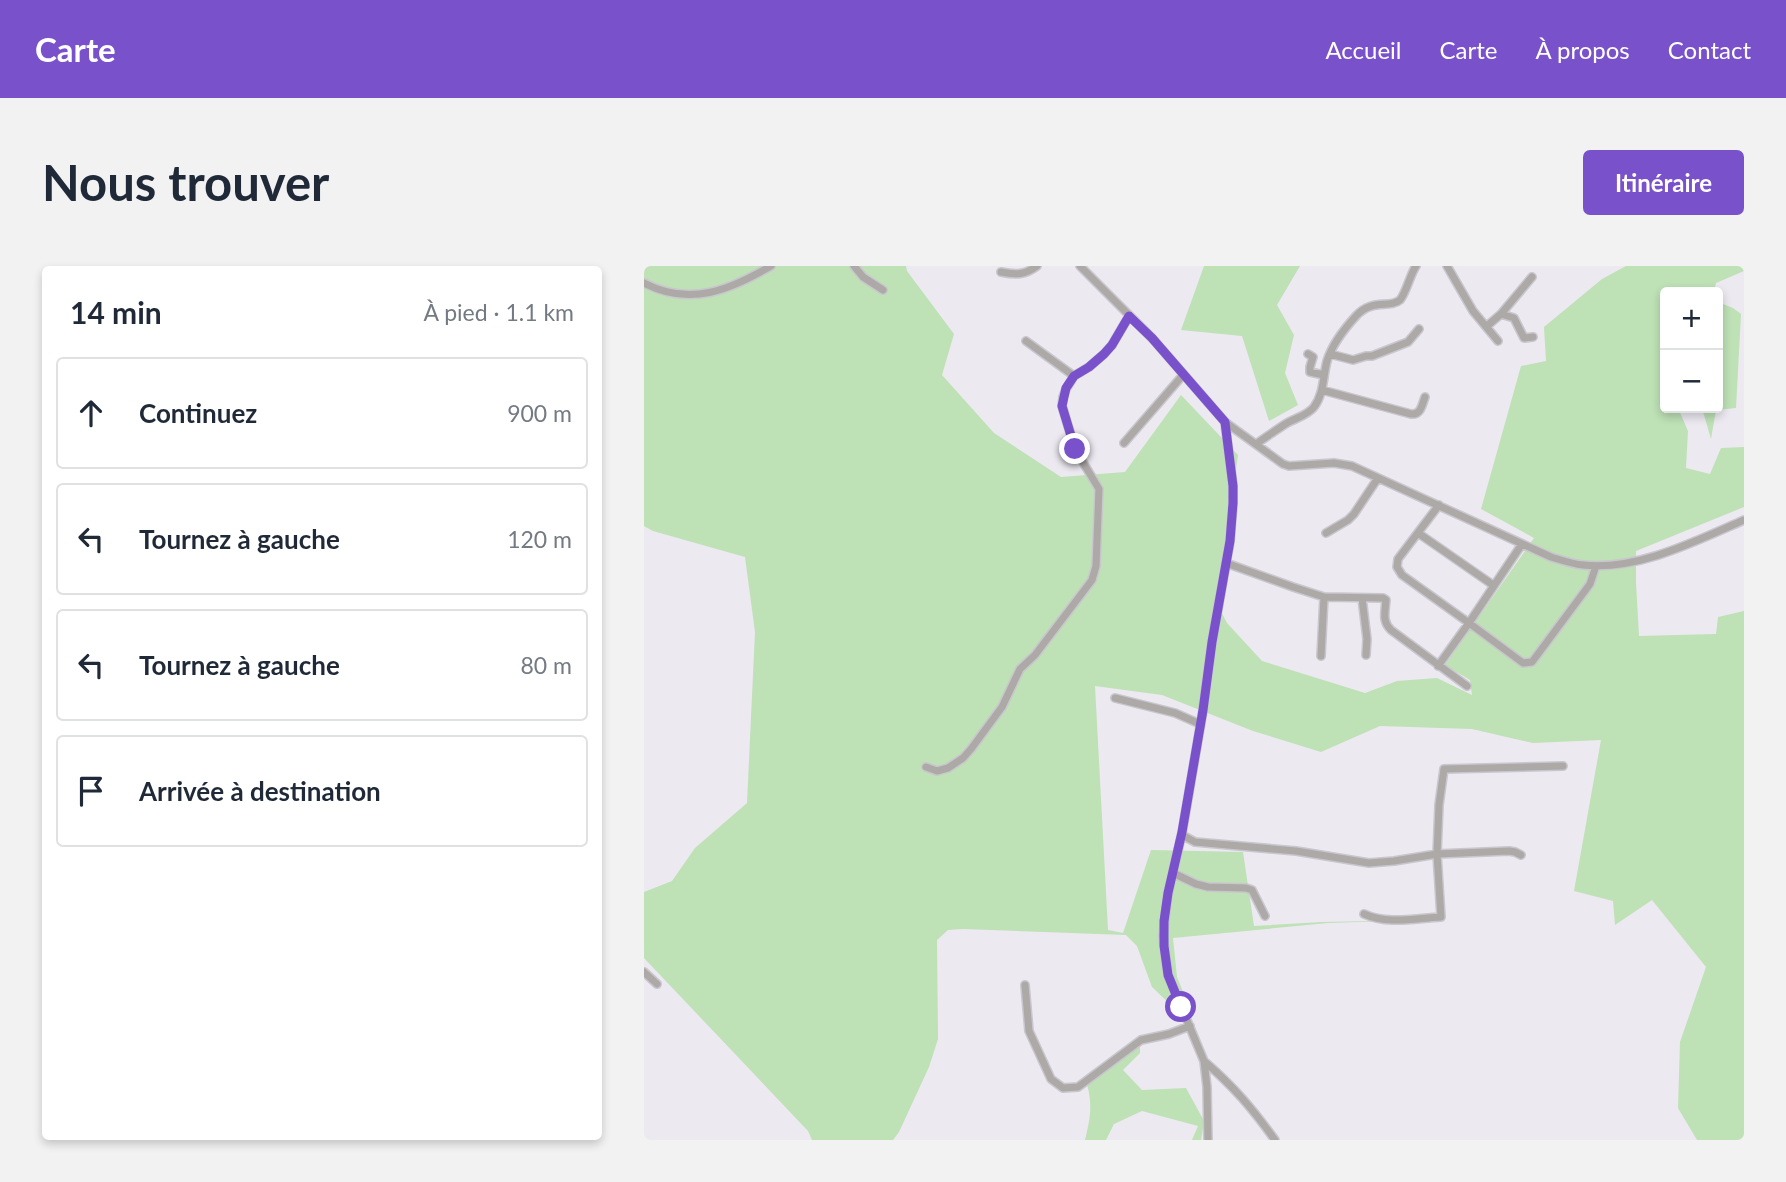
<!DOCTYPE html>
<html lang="fr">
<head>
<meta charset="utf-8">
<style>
	:root { --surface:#fff; --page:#f2f2f3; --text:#1f2937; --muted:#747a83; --line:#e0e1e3; --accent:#7952cb }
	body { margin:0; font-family:Lato,sans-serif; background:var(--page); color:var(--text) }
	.controls { position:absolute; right:21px; top:21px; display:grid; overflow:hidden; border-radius:7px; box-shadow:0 4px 10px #0003 }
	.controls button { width:63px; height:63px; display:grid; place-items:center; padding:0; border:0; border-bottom:2px solid var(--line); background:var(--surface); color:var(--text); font:35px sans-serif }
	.stop { position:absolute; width:21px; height:21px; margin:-16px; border:5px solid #7952cb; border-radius:50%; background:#fff }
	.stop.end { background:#7952cb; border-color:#fff; box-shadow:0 2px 7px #0008 }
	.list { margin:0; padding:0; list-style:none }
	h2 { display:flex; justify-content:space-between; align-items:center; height:91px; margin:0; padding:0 28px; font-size:30px }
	h2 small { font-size:23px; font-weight:400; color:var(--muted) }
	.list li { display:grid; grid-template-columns:46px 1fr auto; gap:21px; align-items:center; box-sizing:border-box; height:112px; margin:0 14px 14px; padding:0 14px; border:2px solid var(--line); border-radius:7px }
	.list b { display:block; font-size:26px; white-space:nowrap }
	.list em { font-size:23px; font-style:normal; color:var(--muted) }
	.icon { flex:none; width:38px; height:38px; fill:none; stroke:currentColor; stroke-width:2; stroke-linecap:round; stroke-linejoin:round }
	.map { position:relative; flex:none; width:1100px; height:874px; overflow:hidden; border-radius:7px }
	header { display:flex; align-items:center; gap:42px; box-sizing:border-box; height:98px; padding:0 35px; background:var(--accent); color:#fff }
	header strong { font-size:33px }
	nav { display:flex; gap:38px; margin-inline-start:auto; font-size:24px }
	.intro { display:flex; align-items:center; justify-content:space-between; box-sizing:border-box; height:168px; padding:0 42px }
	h1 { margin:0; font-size:49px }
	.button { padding:18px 32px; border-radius:7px; background:var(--accent); color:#fff; font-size:24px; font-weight:700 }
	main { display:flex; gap:42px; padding:0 42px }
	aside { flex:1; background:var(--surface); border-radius:7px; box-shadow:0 4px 10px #0003 }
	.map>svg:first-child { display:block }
	.green { fill:#bee1b6 }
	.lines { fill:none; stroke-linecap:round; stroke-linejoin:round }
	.minor-casing { stroke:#c9c6ce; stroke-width:10 }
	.minor { stroke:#aca9a7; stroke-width:7 }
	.route { stroke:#7952cb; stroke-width:9 }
</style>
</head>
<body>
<header>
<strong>Carte</strong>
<nav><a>Accueil</a><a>Carte</a><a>À propos</a><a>Contact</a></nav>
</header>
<div class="intro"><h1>Nous trouver</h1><a class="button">Itinéraire</a></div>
<main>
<aside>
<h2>14 min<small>À pied · 1.1 km</small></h2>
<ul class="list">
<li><svg class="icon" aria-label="ahead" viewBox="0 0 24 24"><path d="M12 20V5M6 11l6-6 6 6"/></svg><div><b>Continuez</b></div><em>900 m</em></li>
<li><svg class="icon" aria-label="left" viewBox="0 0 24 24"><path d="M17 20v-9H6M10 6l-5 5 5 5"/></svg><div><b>Tournez à gauche</b></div><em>120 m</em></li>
<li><svg class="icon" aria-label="left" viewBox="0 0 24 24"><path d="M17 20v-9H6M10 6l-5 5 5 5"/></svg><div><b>Tournez à gauche</b></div><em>80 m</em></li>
<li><svg class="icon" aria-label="arrive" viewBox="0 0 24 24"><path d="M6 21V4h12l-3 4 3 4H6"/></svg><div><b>Arrivée à destination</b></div></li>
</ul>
</aside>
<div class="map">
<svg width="1100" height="874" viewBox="0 0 1100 874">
	<rect width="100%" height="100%" fill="#ece9f1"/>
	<!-- green -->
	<path class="green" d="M0,0H262L263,5L310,68L298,109L350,167L417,211L481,206L537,129L594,189L573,338L583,357L618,395L721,427L753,415L793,412L828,429L826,414L801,399L890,272L837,243L877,100L902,95L900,61L958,13L982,0H1100V5L1072,17L1070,26H1021V142H1034L1044,165L1042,202L1066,208L1077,182L1100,181V241L992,285V317L995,370L1072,368L1074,351L1100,345V874H1053L1034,842L1036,776L1062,701L1008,634L971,659L969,635L930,625L957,474L889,477L828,463L736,460L677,486L609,465L518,429L451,420L464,664L479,667L507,584L599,586L610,660L678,656L777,654L684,657L529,672L533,711L549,750L533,756L530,742L508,721L493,680L482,669L319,663L304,664L293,674L294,773L285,801L255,866L249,874H168L164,865L0,692V626L28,615L51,582L103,537L111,366L101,291L9,265L0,260Z
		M560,0H656L633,39L650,69L641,107L654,139L625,155L598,70L537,64Z
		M1074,36L1089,42L1097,48L1092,142L1072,144L1067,173L1058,142H1074Z
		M496,773V787L479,804L498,824L542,822L560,855L557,874H548L554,860L498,845L470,858L462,874H441C447,849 449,837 441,811Z"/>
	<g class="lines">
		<defs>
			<path id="minor" d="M210,0L219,11L239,24
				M436,0L508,72L581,156L639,198L645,200L690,197L708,200L907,291C917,294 928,298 939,299C993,305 1052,275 1100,254
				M803,0L829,45L854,75
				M357,6C372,9 381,9 393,0
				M0,17C46,41 86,24 127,0
				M857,48L870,52L880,72L889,71
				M843,60L857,48L888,11
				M382,75L430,110
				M664,88L669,91L666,101V106L680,109
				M686,88L709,94L722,90H728L764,76L775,63
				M678,124L767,148C777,149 778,139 781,131
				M480,177L539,109
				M612,178C622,171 632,164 643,157C652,152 664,149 670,141C680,128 679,110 683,95C688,79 701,62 712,50C728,32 745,43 756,34C762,27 766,9 772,0
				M795,239L754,293L753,301L758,309L825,357L879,397L888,396L894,388L946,318L952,300
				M682,267L704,254L710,248L734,212
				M774,267L849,319
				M582,297L649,321L680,331L739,332L742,334C741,347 738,355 747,364L823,420
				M718,332L723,373L722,389
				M677,390L680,331
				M794,400L825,357L878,278
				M471,432L531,447L556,458
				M282,501L293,505L304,502L319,492L327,483L358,441L376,403L391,389L448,314L452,300L455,223L431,183L418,140L419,131L422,123L430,110L445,101L460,88L468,79L485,50
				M538,569L551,576L652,585L725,597L750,595L793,588L865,585L871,586L877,589
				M529,607L552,618L564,621L602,622L608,624L621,650
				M720,648C744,659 772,652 797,651L793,588L795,539L800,503L919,500
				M0,706L13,718
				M381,719L385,765L407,813L419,822L434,821L497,774L525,768L546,760
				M560,795C590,821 608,842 631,874
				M564,874L563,821L560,795L524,709L519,670L524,627L538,567L559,444L568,376L586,275L589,237V220L581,157"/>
		</defs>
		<!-- minor casing -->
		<use href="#minor" class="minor-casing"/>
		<!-- minor -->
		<use href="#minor" class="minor"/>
	</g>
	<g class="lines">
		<!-- route -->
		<path class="route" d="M431,183L418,140L422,122L430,110L445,101L460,88L468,79L485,50L508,72L581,156L589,220V237L586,275L568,376L559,444L538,566L524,627L520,655V680L524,709L537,741"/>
	</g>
</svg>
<div class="controls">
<button>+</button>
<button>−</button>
</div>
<div class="stop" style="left:537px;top:741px"></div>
<div class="stop end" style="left:431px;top:183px"></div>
</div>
</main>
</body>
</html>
